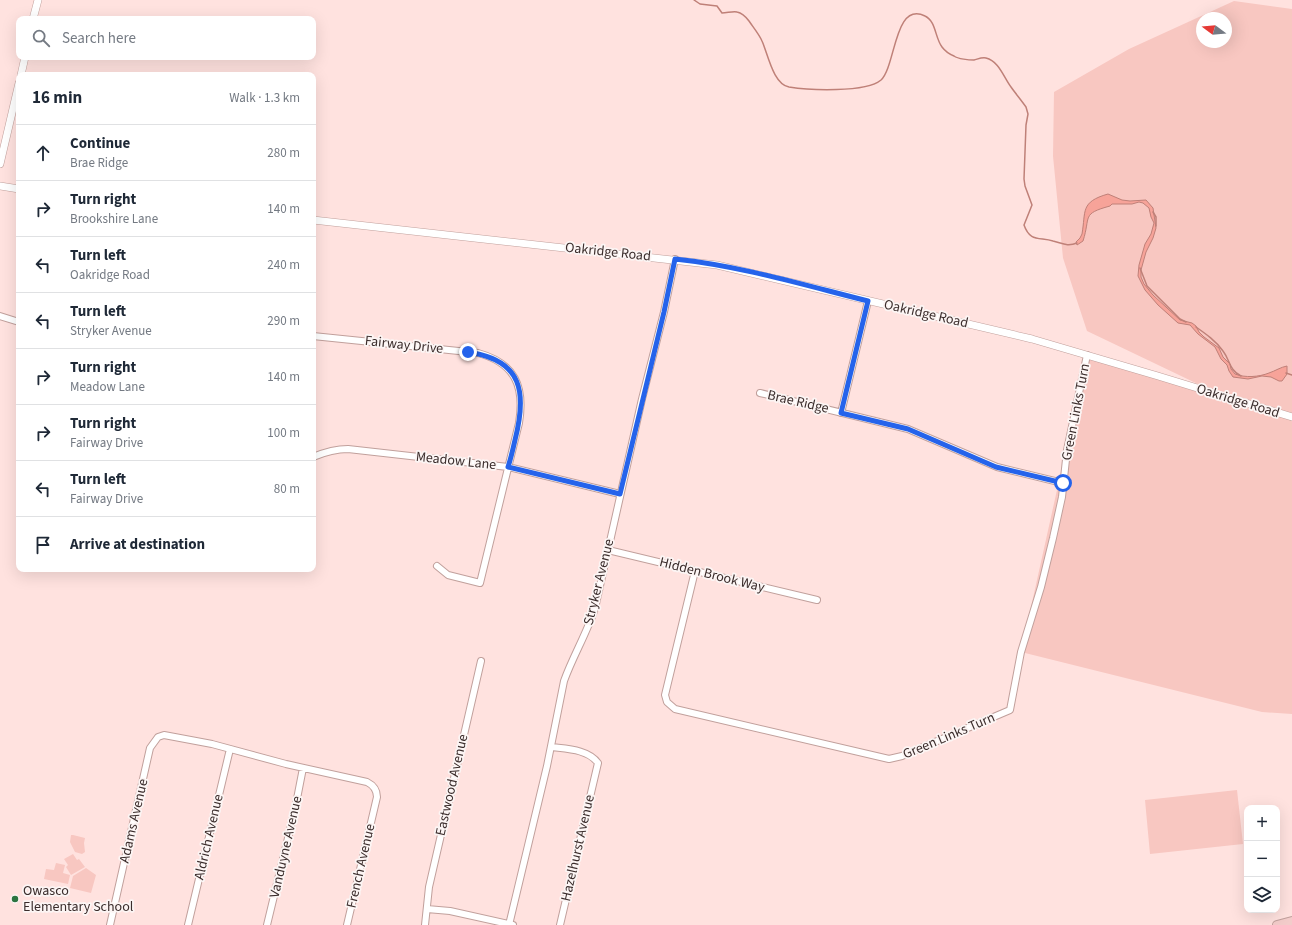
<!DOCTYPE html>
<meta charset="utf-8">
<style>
:root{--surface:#fff;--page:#f2f2f3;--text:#1f2937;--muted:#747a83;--line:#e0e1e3}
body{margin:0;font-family:"Source Sans 3",sans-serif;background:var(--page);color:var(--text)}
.controls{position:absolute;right:12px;bottom:12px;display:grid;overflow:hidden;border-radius:8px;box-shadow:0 4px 16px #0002}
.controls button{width:36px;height:36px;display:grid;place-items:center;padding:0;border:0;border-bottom:1px solid var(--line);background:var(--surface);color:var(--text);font:20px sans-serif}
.compass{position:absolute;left:1196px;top:12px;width:36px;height:36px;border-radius:50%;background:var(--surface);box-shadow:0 4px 16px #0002;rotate:286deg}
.stop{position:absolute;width:12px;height:12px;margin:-9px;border:3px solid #2563eb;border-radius:50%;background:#fff}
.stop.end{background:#2563eb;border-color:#fff;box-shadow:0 1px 4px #0008}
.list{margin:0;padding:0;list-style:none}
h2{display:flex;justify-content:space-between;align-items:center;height:52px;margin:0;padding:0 16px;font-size:17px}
h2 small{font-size:13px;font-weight:400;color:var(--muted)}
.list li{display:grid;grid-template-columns:26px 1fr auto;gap:12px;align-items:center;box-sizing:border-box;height:56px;padding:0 16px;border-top:1px solid var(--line)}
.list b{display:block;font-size:15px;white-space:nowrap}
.list p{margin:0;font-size:13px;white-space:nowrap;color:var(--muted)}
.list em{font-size:13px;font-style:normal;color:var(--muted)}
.icon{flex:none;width:22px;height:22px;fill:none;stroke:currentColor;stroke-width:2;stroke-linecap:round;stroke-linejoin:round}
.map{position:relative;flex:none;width:1292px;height:925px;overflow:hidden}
.search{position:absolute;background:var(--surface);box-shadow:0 4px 16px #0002;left:16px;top:16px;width:300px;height:44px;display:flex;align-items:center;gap:10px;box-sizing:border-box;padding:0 14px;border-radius:8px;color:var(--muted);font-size:15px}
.panel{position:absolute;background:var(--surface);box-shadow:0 4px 16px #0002;left:16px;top:72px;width:300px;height:500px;border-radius:8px}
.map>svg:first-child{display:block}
.green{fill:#f8c7c1;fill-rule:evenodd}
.water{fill:#f7a399;stroke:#bf8078}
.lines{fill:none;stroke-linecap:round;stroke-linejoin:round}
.stream{stroke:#bf8078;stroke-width:1.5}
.minor-casing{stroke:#c1a09c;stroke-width:8}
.tertiary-casing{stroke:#c1a09c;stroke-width:8}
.secondary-casing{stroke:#c1a09c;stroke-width:10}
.minor{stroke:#fff;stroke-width:6}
.tertiary{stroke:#fff;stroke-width:7}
.secondary{stroke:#f3ccca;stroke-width:8}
.route{stroke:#2563eb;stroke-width:5}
.poi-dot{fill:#2b7440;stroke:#fcf5f4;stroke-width:1.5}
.labels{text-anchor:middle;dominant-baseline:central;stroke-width:3.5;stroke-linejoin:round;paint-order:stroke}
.street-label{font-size:14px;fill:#3b2d2c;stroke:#fcf5f4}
.poi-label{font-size:14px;fill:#3b2d2c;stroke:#fcf5f4;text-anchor:start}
</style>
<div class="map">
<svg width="1292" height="925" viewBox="0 0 1292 925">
<rect width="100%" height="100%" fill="#ffe2df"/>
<path class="green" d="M1234,1l58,8v705l-30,-2 -241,-60 66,-297 115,31 -115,-55 -24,-73 -10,-102 1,-64 75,-43zM1202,18h24v24h-24z
M1237,790l6,54 -93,10 -5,-54z
M71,835h2l12,3 -1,5 1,9 -3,2 -7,-2 -5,-10z
M73,854l4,6 2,-1 6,8 -14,8 -5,-8 2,-2 -4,-6z
M56,863l9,2 -2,8 7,2 -2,9 -24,-5 2,-10 8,1z
M86,868l10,7 -5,18 -21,-5 3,-12z"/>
<path class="water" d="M1108,194l14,6 8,1 16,-1 7,8 3,20 -3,10 -7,14 -5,18v7l3,7 9,11 27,25 12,3 4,3 3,6 5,5 15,11 4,9 7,7 1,5 4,5c10,4 24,3 34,-1 6,-2 12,-6 18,-7v8l-5,7h-3l-8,-4 -9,-1 -14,3 -15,-2 -4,-6 -2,-6 -6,-6 -6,-12 -17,-13 -8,-9 -12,-2 -20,-18 -13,-15 -7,-14 1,-11 6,-21 6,-10 3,-11 -3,-6 -2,-9 -6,-5 -4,-1 -7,2h-20l-2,2c-29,8 -19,10 -27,35l-6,4 -1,-3 4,-4 2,-4c4,-23 -2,-32 26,-40z"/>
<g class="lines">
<path class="stream" d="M694,0l6,4 17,2 5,7c5,0 11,-2 15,-1 5,1 9,5 12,9 4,6 10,13 13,20 6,13 11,43 27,46 19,3 77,6 92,-7 15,-14 13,-79 44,-64 11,5 10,22 17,31 3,4 7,7 12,9 4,3 15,4 20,4 4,-1 8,-3 12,-2 13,3 18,20 25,29 5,7 10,13 15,20l2,7 -2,11 -2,54 1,7 7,19 -8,20c6,17 15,12 29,16 9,2 14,6 24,2
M1153,212l3,5v9
M1140,268l7,18 33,33 6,3
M1196,327c10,7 20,14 27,24 7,9 6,19 18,25
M1286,373l6,2"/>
<g class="minor-casing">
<path id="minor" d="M0,316l19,6
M313,336l165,17c37,10 47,33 41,70l-39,160 -32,-8 -11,-9
M760,393l148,36 89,38 66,16
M841,413l27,-112
M313,457c12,-5 22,-8 35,-8l160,18 112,27
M608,550l209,50
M695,571l-30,124 2,7 8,7 214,50 13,-3 108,-46 11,-58 20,-65 12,-49 9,-41 5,-47 20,-95
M551,747c15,2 37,2 47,16l-38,162
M427,909l23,2 63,14
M110,925l40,-177 8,-11 6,-2 48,9 74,20 81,18c6,3 10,7 10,15l-30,128
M188,925l42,-176
M267,925l28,-116 8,-41
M425,925l4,-38 52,-226
M509,925l38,-159 17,-85c9,-25 23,-48 31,-73l47,-209 22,-87 11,-53"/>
</g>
<g class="tertiary-casing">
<path id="tertiary" d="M33,19l5,-19
M21,75l4,-18
M0,164l19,-81
M0,186l19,3
M313,220l404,45 315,74 126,37 134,41"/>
</g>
<g class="secondary-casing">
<path id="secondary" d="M1277,925l15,-4"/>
</g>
<use href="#minor" class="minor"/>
<use href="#tertiary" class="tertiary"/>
<use href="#secondary" class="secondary"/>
</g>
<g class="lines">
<path class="route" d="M468,352c55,8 59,41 47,88 -2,9 -4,18 -7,27l112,27 44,-182 11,-53c66,7 129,26 193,42l-27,112 67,16 88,38 67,16"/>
</g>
<circle class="poi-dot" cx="15" cy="899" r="4"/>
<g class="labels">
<g class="street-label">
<text transform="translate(608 252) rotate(6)">Oakridge Road</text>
<text transform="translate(926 314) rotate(13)">Oakridge Road</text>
<text transform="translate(404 345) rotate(6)">Fairway Drive</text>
<text transform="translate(1238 401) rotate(17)">Oakridge Road</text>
<text transform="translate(798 402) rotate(13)">Brae Ridge</text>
<text transform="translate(1076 412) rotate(-79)">Green Links Turn</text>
<text transform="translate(456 461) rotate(6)">Meadow Lane</text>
<text transform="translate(712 575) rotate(14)">Hidden Brook Way</text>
<text transform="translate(599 582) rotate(-76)">Stryker Avenue</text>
<text transform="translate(949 736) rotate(-23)">Green Links Turn</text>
<text transform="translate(452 785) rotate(-77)">Eastwood Avenue</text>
<text transform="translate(134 821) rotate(-77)">Adams Avenue</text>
<text transform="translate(209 837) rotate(-77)">Aldrich Avenue</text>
<text transform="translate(286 847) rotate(-77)">Vanduyne Avenue</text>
<text transform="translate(578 848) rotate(-77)">Hazelhurst Avenue</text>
<text transform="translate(361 866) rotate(-77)">French Avenue</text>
</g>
<g class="poi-label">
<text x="23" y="891">Owasco<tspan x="23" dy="16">Elementary School</tspan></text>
</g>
</g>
</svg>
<div class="controls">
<button>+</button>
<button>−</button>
<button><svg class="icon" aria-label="layers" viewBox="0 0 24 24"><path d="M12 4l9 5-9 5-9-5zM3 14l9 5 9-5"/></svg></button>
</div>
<svg class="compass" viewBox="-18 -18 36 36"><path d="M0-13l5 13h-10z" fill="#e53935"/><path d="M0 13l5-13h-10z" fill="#747a83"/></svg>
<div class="stop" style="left:1063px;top:483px"></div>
<div class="stop end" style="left:468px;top:352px"></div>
<div class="search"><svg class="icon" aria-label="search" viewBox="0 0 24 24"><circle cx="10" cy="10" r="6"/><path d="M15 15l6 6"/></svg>Search here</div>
<section class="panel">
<h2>16 min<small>Walk · 1.3 km</small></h2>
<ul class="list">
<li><svg class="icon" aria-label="ahead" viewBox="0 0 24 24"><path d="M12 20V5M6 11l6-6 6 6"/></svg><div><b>Continue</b><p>Brae Ridge</p></div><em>280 m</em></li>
<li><svg class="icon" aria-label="right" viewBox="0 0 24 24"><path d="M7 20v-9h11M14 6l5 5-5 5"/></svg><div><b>Turn right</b><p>Brookshire Lane</p></div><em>140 m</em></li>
<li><svg class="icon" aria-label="left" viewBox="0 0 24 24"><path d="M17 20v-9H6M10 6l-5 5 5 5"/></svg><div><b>Turn left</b><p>Oakridge Road</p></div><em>240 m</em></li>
<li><svg class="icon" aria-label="left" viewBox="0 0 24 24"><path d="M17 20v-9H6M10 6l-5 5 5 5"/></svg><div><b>Turn left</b><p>Stryker Avenue</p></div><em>290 m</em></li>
<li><svg class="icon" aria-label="right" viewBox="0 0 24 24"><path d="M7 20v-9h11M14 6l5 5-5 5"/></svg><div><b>Turn right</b><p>Meadow Lane</p></div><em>140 m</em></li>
<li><svg class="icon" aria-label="right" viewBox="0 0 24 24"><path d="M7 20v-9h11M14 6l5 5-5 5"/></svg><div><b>Turn right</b><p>Fairway Drive</p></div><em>100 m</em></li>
<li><svg class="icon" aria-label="left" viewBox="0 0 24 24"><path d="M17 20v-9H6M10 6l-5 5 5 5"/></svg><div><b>Turn left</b><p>Fairway Drive</p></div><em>80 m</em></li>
<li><svg class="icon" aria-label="arrive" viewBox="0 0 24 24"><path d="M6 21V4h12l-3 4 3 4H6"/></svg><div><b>Arrive at destination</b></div></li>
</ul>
</section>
</div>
